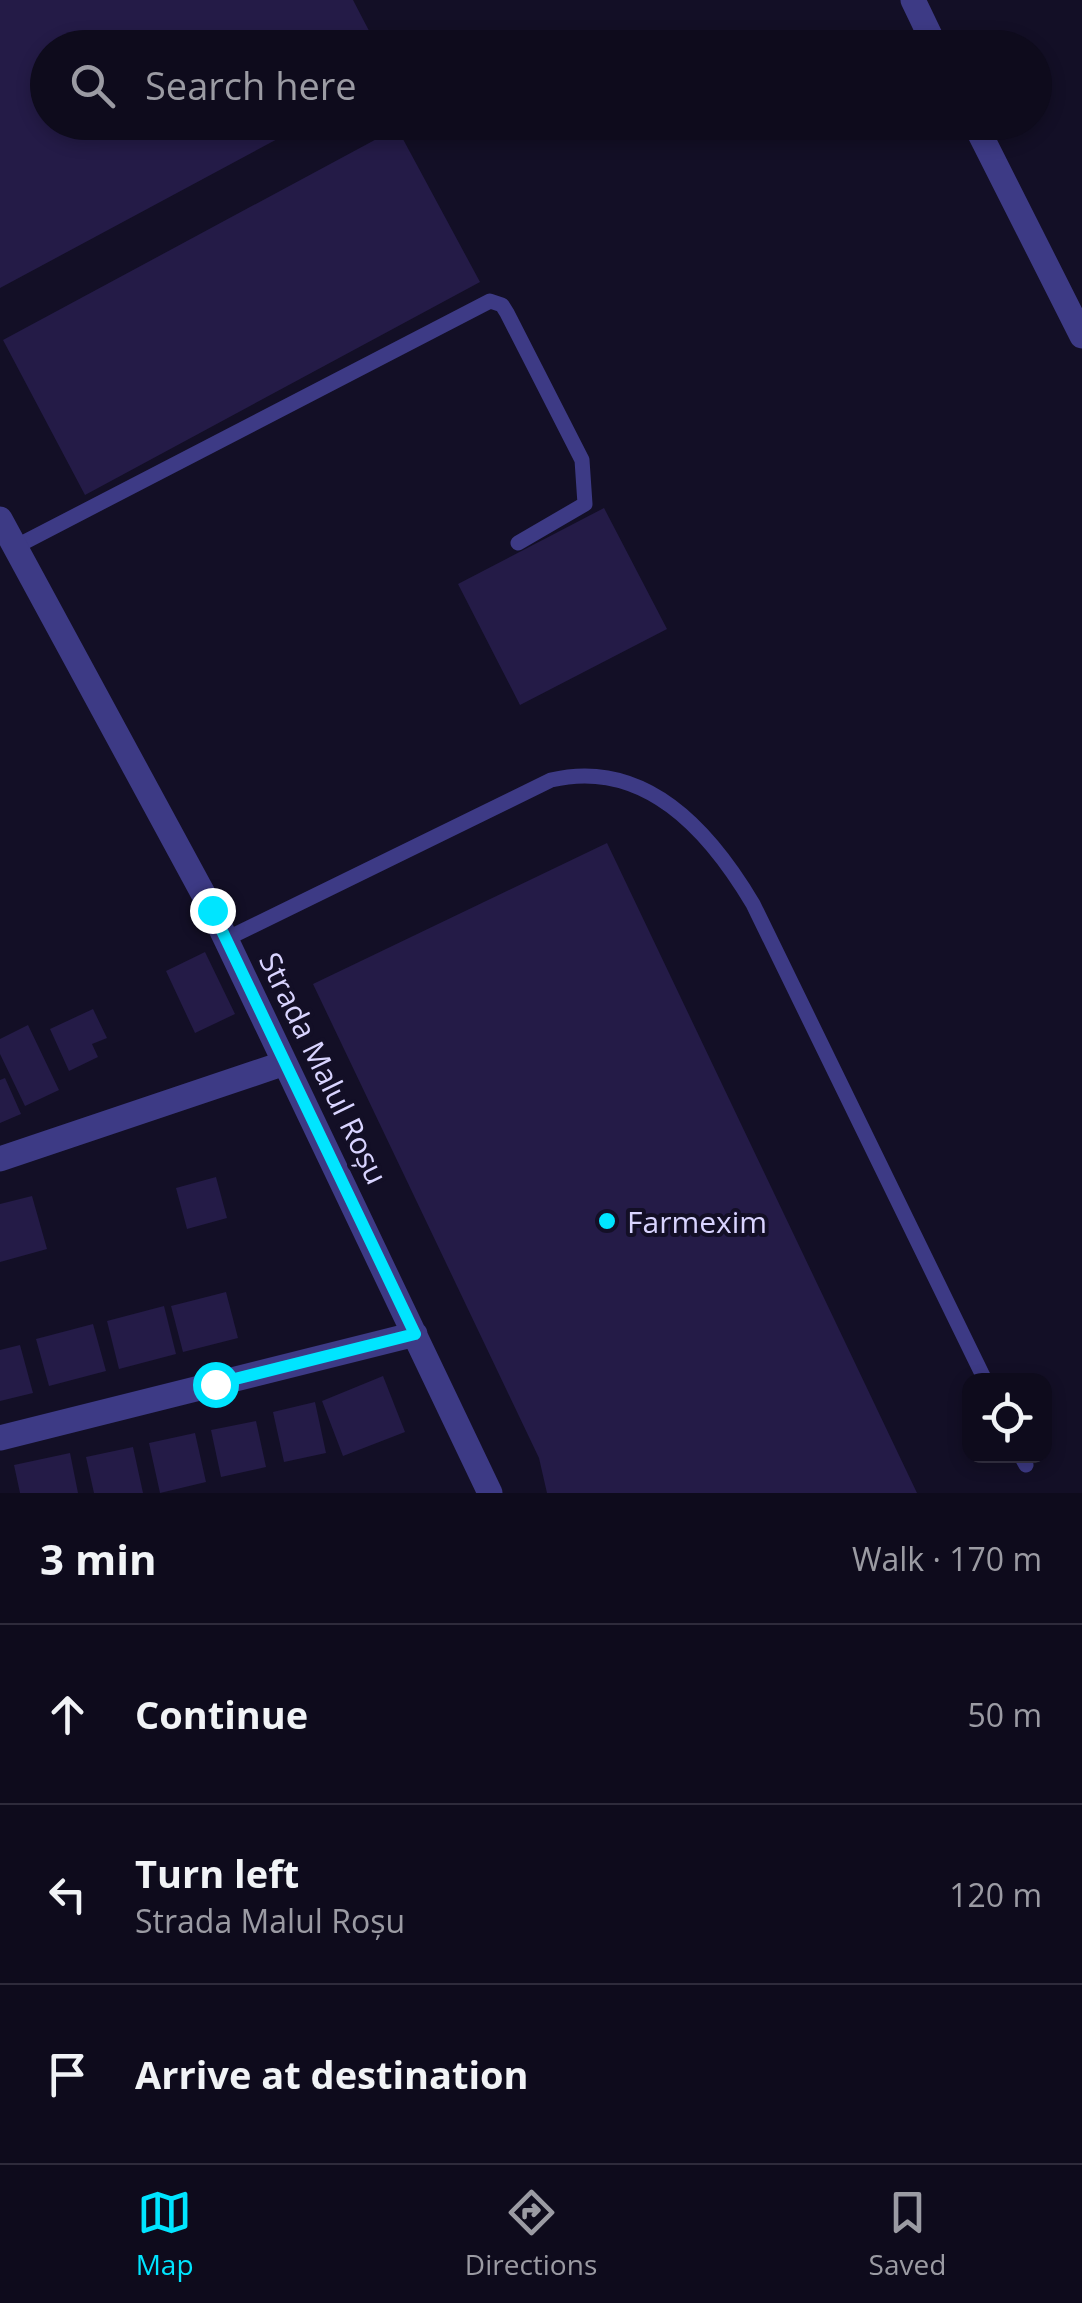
<!DOCTYPE html>
<meta charset="utf-8">
<style>
:root{--surface:#0e0b1c;--page:#1c1929;--text:#f1f3f6;--muted:#9b9ba3;--line:#2e2b3b;--accent:#00e5ff}
body{margin:0;font-family:"Open Sans",sans-serif;background:var(--page);color:var(--text)}
.controls{position:absolute;right:30px;bottom:30px;display:grid;overflow:hidden;border-radius:20px;box-shadow:0 5px 15px #0003}
.controls button{width:90px;height:90px;display:grid;place-items:center;padding:0;border:0;border-bottom:2px solid var(--line);background:var(--surface);color:var(--text);font:50px sans-serif}
.stop{position:absolute;width:30px;height:30px;margin:-22px;border:8px solid #00e5ff;border-radius:50%;background:#fff}
.stop.end{background:#00e5ff;border-color:#fff;box-shadow:0 2px 10px #0008}
.list{margin:0;padding:0;list-style:none}
h2{display:flex;justify-content:space-between;align-items:center;height:130px;margin:0;padding:0 40px;font-size:42px}
h2 small{font-size:32px;font-weight:400;color:var(--muted)}
.list li{display:grid;grid-template-columns:65px 1fr auto;gap:30px;align-items:center;box-sizing:border-box;height:180px;padding:0 40px;border-top:2px solid var(--line)}
.list b{display:block;font-size:38px;white-space:nowrap}
.list p{margin:0;font-size:32px;white-space:nowrap;color:var(--muted)}
.list em{font-size:32px;font-style:normal;color:var(--muted)}
.icon{flex:none;width:55px;height:55px;fill:none;stroke:currentColor;stroke-width:2;stroke-linecap:round;stroke-linejoin:round}
.map{position:relative;flex:none;width:1082px;height:1493px;overflow:hidden}
.search{position:absolute;background:var(--surface);box-shadow:0 5px 15px #0003;left:30px;right:30px;top:30px;height:110px;display:flex;align-items:center;gap:25px;box-sizing:border-box;padding:0 35px;border-radius:55px;color:var(--muted);font-size:38px}
.sheet{height:670px;background:var(--surface)}
nav{display:flex;justify-content:space-around;align-items:center;box-sizing:border-box;height:140px;border-top:2px solid var(--line);background:var(--surface);font-size:28px;color:var(--muted)}
nav a{display:grid;justify-items:center;gap:5px}
nav .on{color:var(--accent)}
.map>svg:first-child{display:block}
.building{fill:#241b47}
.lines{fill:none;stroke-linecap:round;stroke-linejoin:round}
.service{stroke:#3d3a85;stroke-width:15}
.minor{stroke:#3d3a85;stroke-width:25}
.tertiary{stroke:#3d3a85;stroke-width:25}
.route{stroke:#00e5ff;stroke-width:12}
.poi-dot{fill:#00e5ff;stroke:#130f26;stroke-width:4}
.labels{text-anchor:middle;dominant-baseline:central;stroke-width:8;stroke-linejoin:round;paint-order:stroke}
.street-label{font-size:30px;fill:#d9d4ff;stroke:#130f26}
.poi-label{font-size:30px;fill:#d9d4ff;stroke:#130f26;text-anchor:start}
</style>
<div class="map">
<svg width="1082" height="1493" viewBox="0 0 1082 1493">
<rect width="100%" height="100%" fill="#130f26"/>
<path class="building" d="M0,0h353l25,48h-330v74h261l-309,166z
M397,128l83,154 -395,213 -82,-155z
M604,508l63,121 -147,76 -62,-121z
M607,843l310,650h-370l-8,-35 -226,-474z
M205,952l30,62 -40,19 -29,-62z
M93,1009l14,29 -15,6 6,13 -29,14 -19,-42z
M28,1025l31,65 -34,16 -25,-52v-15z
M5,1078l16,36 -21,9v-43z
M216,1177l11,41 -40,11 -11,-41z
M32,1196l15,53 -47,13v-58z
M226,1292l12,46 -55,14 -12,-46z
M164,1306l12,48 -57,15 -12,-48z
M93,1324l13,47 -57,15 -13,-47z
M20,1345l13,48 -33,8v-51z
M383,1376l22,56 -62,24 -21,-55z
M315,1402l11,51 -42,9 -11,-50z
M256,1421l10,46 -45,10 -10,-47z
M195,1433l11,49 -46,11 -11,-50z
M133,1447l10,46h-49l-8,-36z
M70,1453l8,40h-58l-6,-28z"/>
<g class="lines">
<path class="service" d="M15,547l475,-246 12,4 5,8 75,147 3,44 -67,39
M226,939l325,-159c94,-22 158,50 202,124l232,476
M1021,1456l5,9"/>
<path class="minor" d="M0,519l212,391 278,583
M0,1159l285,-96
M0,1438l415,-104"/>
<path class="tertiary" d="M913,0l23,48
M974,122l108,214"/>
</g>
<g class="lines">
<path class="route" d="M212,910l203,424 -200,50"/>
</g>
<circle class="poi-dot" cx="607" cy="1221" r="10"/>
<g class="labels">
<g class="street-label">
<text transform="translate(324 1068) rotate(64)">Strada Malul Roșu</text>
</g>
<g class="poi-label">
<text x="627" y="1221">Farmexim</text>
</g>
</g>
</svg>
<div class="controls">
<button><svg class="icon" aria-label="locate" viewBox="0 0 24 24"><circle cx="12" cy="12" r="6"/><path d="M12 2v4M12 18v4M2 12h4M18 12h4"/></svg></button>
</div>
<div class="stop" style="left:215px;top:1384px"></div>
<div class="stop end" style="left:212px;top:910px"></div>
<div class="search"><svg class="icon" aria-label="search" viewBox="0 0 24 24"><circle cx="10" cy="10" r="6"/><path d="M15 15l6 6"/></svg>Search here</div>
</div>
<section class="sheet">
<h2>3 min<small>Walk · 170 m</small></h2>
<ul class="list">
<li><svg class="icon" aria-label="ahead" viewBox="0 0 24 24"><path d="M12 20V5M6 11l6-6 6 6"/></svg><div><b>Continue</b></div><em>50 m</em></li>
<li><svg class="icon" aria-label="left" viewBox="0 0 24 24"><path d="M17 20v-9H6M10 6l-5 5 5 5"/></svg><div><b>Turn left</b><p>Strada Malul Roșu</p></div><em>120 m</em></li>
<li><svg class="icon" aria-label="arrive" viewBox="0 0 24 24"><path d="M6 21V4h12l-3 4 3 4H6"/></svg><div><b>Arrive at destination</b></div></li>
</ul>
</section>
<nav>
<a class="on"><svg class="icon" aria-label="map" viewBox="0 0 24 24"><path d="M3 6l6-2 6 2 6-2v14l-6 2-6-2-6 2zM9 4v14M15 6v14"/></svg>Map</a>
<a><svg class="icon" aria-label="directions" viewBox="0 0 24 24"><path d="M12 3l9 9-9 9-9-9zM9 14v-3h6M13 9l2 2-2 2"/></svg>Directions</a>
<a><svg class="icon" aria-label="saved" viewBox="0 0 24 24"><path d="M7 4h10v16l-5-4-5 4z"/></svg>Saved</a>
</nav>
